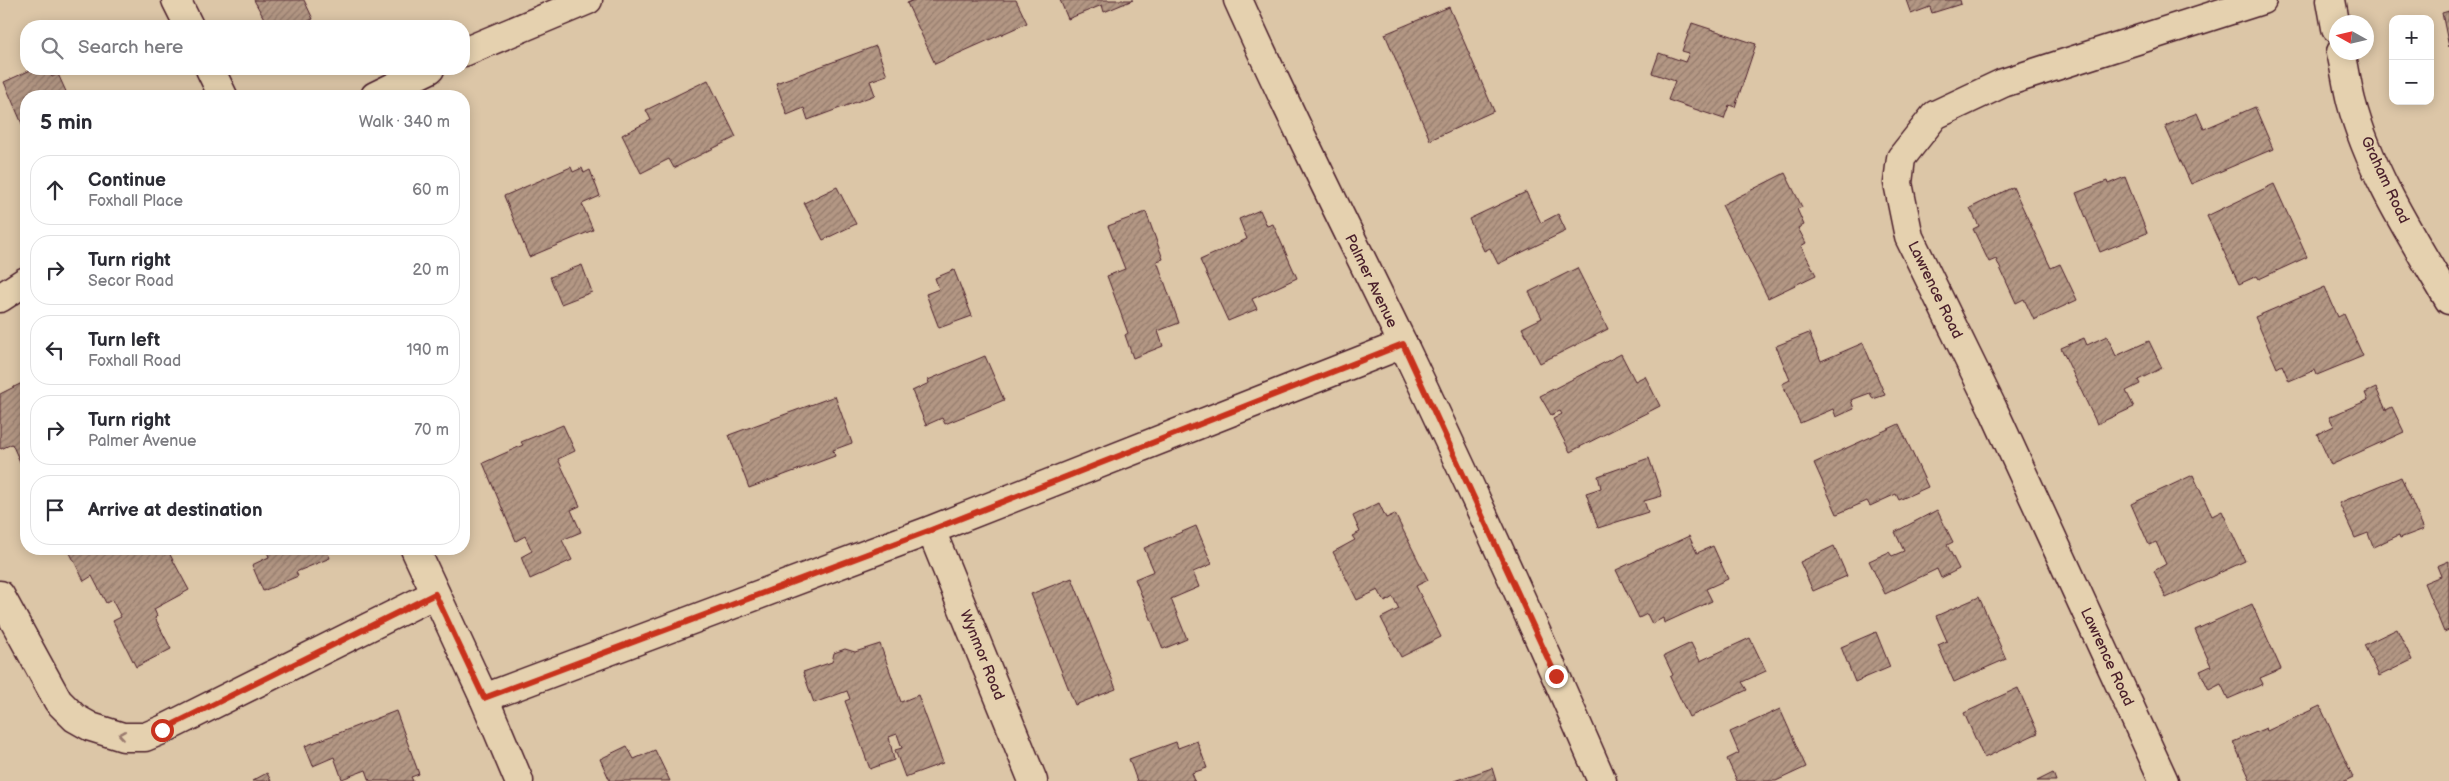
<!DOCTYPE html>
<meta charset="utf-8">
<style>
:root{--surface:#fff;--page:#f7f7f7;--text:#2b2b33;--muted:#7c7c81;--line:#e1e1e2}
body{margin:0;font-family:"Balsamiq Sans",sans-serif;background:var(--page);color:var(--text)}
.controls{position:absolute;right:15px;top:15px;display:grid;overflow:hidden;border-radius:10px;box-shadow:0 2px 12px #0003}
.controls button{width:45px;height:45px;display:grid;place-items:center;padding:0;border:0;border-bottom:1px solid var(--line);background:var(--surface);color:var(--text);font:25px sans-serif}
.compass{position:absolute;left:2329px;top:15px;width:45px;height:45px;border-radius:50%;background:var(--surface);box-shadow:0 2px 12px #0003;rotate:278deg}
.stop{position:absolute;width:15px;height:15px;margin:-11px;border:4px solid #c8321e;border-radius:50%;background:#fff}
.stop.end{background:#c8321e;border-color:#fff;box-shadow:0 1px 5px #0008}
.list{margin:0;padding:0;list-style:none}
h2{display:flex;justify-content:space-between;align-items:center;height:65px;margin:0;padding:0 20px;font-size:21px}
h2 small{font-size:16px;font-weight:400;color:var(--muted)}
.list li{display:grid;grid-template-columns:32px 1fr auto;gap:15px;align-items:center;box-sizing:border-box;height:70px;margin:0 10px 10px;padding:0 10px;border:1px solid var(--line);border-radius:20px}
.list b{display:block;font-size:19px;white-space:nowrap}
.list p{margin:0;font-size:16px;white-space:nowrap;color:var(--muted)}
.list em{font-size:16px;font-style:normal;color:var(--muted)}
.icon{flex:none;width:28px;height:28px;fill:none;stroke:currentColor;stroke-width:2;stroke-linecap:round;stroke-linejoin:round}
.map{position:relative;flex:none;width:2449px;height:781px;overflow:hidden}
.search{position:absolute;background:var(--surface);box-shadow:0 2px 12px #0003;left:20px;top:20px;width:450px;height:55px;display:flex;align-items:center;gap:12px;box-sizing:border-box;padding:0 18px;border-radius:20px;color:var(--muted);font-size:19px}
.panel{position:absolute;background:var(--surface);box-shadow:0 2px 12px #0003;left:20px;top:90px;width:450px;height:465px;border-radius:20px}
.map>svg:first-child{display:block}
.building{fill:url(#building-hatch);stroke:#4a1f2b}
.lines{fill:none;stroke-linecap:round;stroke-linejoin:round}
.street-casing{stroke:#4a1f2b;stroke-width:31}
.secondary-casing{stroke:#4a1f2b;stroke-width:31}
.street{stroke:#e5d1af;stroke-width:28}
.secondary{stroke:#e5d1af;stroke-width:28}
.oneway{stroke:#98786d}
.route{stroke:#c8321e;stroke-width:6}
.labels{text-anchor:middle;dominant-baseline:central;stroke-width:4.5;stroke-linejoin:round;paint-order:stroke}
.street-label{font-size:15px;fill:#4a1f2b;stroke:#e5d1af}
</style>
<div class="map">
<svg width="2449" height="781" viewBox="0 0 2449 781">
<defs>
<pattern id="building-hatch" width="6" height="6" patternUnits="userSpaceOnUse" patternTransform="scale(1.25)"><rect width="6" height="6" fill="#b39784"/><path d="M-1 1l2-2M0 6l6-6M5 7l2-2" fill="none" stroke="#947b6c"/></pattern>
</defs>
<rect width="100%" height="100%" fill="#dcc6a7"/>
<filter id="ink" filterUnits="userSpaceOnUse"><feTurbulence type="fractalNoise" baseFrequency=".02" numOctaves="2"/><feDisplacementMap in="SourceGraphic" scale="10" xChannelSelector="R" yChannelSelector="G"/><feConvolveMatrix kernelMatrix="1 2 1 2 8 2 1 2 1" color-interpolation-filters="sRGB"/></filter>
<g filter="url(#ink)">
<path class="building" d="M254,0h50l9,19 -15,7h-30z
M914,0h102l11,23 -92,41 -28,-61z
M1060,0h73l-29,12 -2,-7 -34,14z
M1906,0h54l1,4 -29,9 -2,-6 -19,7z
M1449,7l45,104 -64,29 -45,-106z
M2449,11v36l-7,-34z
M1692,23l64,21 -21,63 -6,-2 -5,14 -56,-19 7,-19 -23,-8 7,-20 26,9 4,-9 -7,-2z
M876,46l11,29 -17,6 5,14 -67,25 -4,-12 -17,7 -11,-32z
M33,69h15l4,8 6,-3 10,22h-42v37l-22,-51z
M708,80l28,57 -62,31 -5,-9 -28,14 -19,-38 29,-15 -5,-10z
M2255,107l18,42 -82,35 -26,-58 32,-13 7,16z
M571,167l2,5 9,-4 2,5 6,-3 10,26 -18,8 11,26 -64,27 -25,-61z
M1785,173l17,34 -5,2 7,16 -6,3 8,15 -5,3 15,29 -48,23 -46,-93z
M2125,177l22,56 -47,19 -24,-59 31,-12 1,3z
M2274,184l33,73 -48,22 -2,-3 -18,8 -32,-68z
M837,187l19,37 -33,16 -19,-37z
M2013,187l38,81 9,-4 17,36 -43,20 -10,-21 -8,4 -20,-44 -7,3 -16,-33 6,-3 -9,-18z
M1526,192l15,31 17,-9 8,17 -68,33 -8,-16 -6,3 -15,-32z
M1260,210l7,16 6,-2 24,54 -45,21 5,10 -29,12 -28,-61 47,-21 -8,-20z
M1146,212l17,47 -6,2 22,62 -21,8 5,15 -30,12 -8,-23 3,-2 -21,-57 18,-7 -17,-43z
M582,265l10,27 -31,12 -11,-27z
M1577,268l31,61 -68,34 -18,-35 20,-10 -13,-26z
M954,270l18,46 -33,12 -13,-34 13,-5 -4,-11z
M2325,287l13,30 6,-3 19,42 -46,19 -2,-5 -26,11 -7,-16 -5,3 -22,-51z
M1809,333l12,28 42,-18 22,52 -12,4 -3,-6 -19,7 3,9 -18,8 -3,-8 -33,14 -18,-39 8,-4 -14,-34z
M2107,336l9,20 33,-15 13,27 -24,12 2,4 -14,7 8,16 -37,17 -36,-76 23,-10 3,7z
M1621,354l14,27 10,-5 15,30 -90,46 -17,-33 9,-5 -2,-3 -9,4 -11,-19z
M985,356l19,44 -59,24 -3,-6 -16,7 -14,-34 17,-8 -1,-3z
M26,381v94l-14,-31 -11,5 -1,-1v-54z
M2376,388l10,22 6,-3 12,25 -73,33 -14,-31 17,-8 -5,-9 39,-17 -3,-7z
M835,396l17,47 -19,7 2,6 -86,32 -20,-53z
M1899,424l29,63 -29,13 -3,-6 -26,12 -3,-5 -30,13 -23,-51z
M563,425l12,26 -17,8 22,47 -9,4 10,22 -19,8 10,20 -42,19 -9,-22 11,-6 -7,-15 -9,5 -33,-78 40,-18 -2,-3z
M1649,458l13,38 -18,5 4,11 -50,16 -12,-35 15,-5 -3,-12z
M2193,475l19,41 10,-5 23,50 -79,37 -12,-27 12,-7 -10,-22 -7,3 -18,-41z
M2401,477l23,52 -24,9 -1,-3 -26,12 -5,-14 -13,5 -16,-35z
M1379,503l7,15 9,-4 33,66 -12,6 25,51 -40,20 -20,-39 18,-9 -6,-12 -8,5 -7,-12 -21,10 -24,-48 22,-12 -3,-4 8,-4 -7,-16z
M1937,510l16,32 -6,3 12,24 -18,9 -4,-9 -52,25 -16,-33 20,-9 3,4 12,-5 -9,-19z
M1196,526l16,38 -19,8 6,15 -28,12 16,40 -24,10 -28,-70 19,-8 -10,-23z
M1689,536l8,17 16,-7 15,33 -22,10 6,12 -48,22 -1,-5 -11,6 -5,-10 -8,4 -23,-48z
M1834,546l13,30 -34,15 -13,-29z
M68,549h99l22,41 -35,19 3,7 -2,2 16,31 -35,18 -23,-46 8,-4 -9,-17 -6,3 -14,-27 -8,5z
M266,549h60l4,9 -34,14 2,4 -35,15 -11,-26 17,-8z
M2449,561v69l-5,2 -20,-49 17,-7 -4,-10z
M1072,578l44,111 -41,16 -44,-111z
M1979,597l27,62 -52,23 -16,-37 9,-4 -11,-25z
M2252,604l29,65 -21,9 3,6 -35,15 -7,-15 -12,6 -9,-19 11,-5 -16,-36z
M2397,629l15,31 -33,16 -15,-31z
M1876,632l14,35 -35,15 -14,-35z
M1750,638l16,33 -24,11 5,8 -58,27 -19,-40 3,-2 -9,-19 27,-13 9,18z
M880,644l21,58 17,-7 25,68 -38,14 -10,-27 7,-2 -5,-14 -8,3 5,23 -24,9 -25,-68 5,-2 -3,-8 -33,12 -11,-31 29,-10 2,-9 11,-4 10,3z
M2018,688l20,45 -54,25 -20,-45z
M2320,706l33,71 -8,4h-94l-18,-39 33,-14 1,3z
M1780,709l26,58 -30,14h-39l-10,-22 12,-6 -9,-21z
M396,711l23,63 -8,3 2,4h-43l-4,-11 -24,9 -8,-22 -21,9 -8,-20z
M1197,741l10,27 -15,5 3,8h-58l-8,-22 47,-17 2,6z
M627,746l7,13 21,-9 15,31h-60l-10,-22z
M1492,768l4,13h-42z
M267,773l4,8h-19z
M2053,773l3,8h-19z"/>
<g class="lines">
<g class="street-casing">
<path id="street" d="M2331,0l5,28
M2341,52c4,17 6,33 10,49 18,70 62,138 98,199
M931,530l102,251
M0,595l58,106 17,17 16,9 32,10h22l17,-7 273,-136
M484,698l447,-168 472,-186
M2164,781l-171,-372 -84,-172 -11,-54 3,-25 34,-43 68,-32 259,-83"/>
</g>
<g class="secondary-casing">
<path id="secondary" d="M176,0l13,26
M1238,0c52,116 109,229 165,344 69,144 135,290 199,437
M464,52l124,-52
M210,69l13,27
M375,96l55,-27
M0,298l26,-17
M415,549l69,149 35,83"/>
</g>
<use href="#street" class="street"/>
<use href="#secondary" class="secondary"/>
</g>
<defs><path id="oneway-chevron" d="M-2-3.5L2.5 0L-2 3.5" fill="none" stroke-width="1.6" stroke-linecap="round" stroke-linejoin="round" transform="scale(1.25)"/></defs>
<use class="oneway" href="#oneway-chevron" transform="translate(122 735) rotate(-172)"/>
</g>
<g class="lines" filter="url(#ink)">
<path class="route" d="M162,730l273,-136 49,104 447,-168 472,-186 153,332"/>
</g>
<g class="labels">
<g class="street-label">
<text transform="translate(2385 180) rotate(65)">Graham Road</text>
<text transform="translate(1371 281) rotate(64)">Palmer Avenue</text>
<text transform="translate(1935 290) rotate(64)">Lawrence Road</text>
<text transform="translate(982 655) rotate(68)">Wynmor Road</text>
<text transform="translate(2107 657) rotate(65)">Lawrence Road</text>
</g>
</g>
</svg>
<div class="controls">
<button>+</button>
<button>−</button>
</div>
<svg class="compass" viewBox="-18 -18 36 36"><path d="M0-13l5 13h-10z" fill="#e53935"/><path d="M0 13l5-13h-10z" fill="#7c7c81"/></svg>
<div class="stop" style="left:162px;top:730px"></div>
<div class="stop end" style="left:1556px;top:676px"></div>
<div class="search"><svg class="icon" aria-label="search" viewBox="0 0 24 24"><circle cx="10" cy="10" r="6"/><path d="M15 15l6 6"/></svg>Search here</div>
<section class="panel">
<h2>5 min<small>Walk · 340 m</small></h2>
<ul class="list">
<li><svg class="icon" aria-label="ahead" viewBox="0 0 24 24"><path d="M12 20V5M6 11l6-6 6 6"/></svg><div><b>Continue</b><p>Foxhall Place</p></div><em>60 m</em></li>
<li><svg class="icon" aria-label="right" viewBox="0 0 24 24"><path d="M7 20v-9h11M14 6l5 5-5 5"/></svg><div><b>Turn right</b><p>Secor Road</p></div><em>20 m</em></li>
<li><svg class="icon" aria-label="left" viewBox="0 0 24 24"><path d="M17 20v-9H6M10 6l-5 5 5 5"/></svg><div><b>Turn left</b><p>Foxhall Road</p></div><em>190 m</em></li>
<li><svg class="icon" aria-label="right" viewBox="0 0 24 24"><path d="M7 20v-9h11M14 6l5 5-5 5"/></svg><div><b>Turn right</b><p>Palmer Avenue</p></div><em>70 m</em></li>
<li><svg class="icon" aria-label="arrive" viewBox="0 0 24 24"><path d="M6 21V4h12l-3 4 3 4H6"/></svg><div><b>Arrive at destination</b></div></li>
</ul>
</section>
</div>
